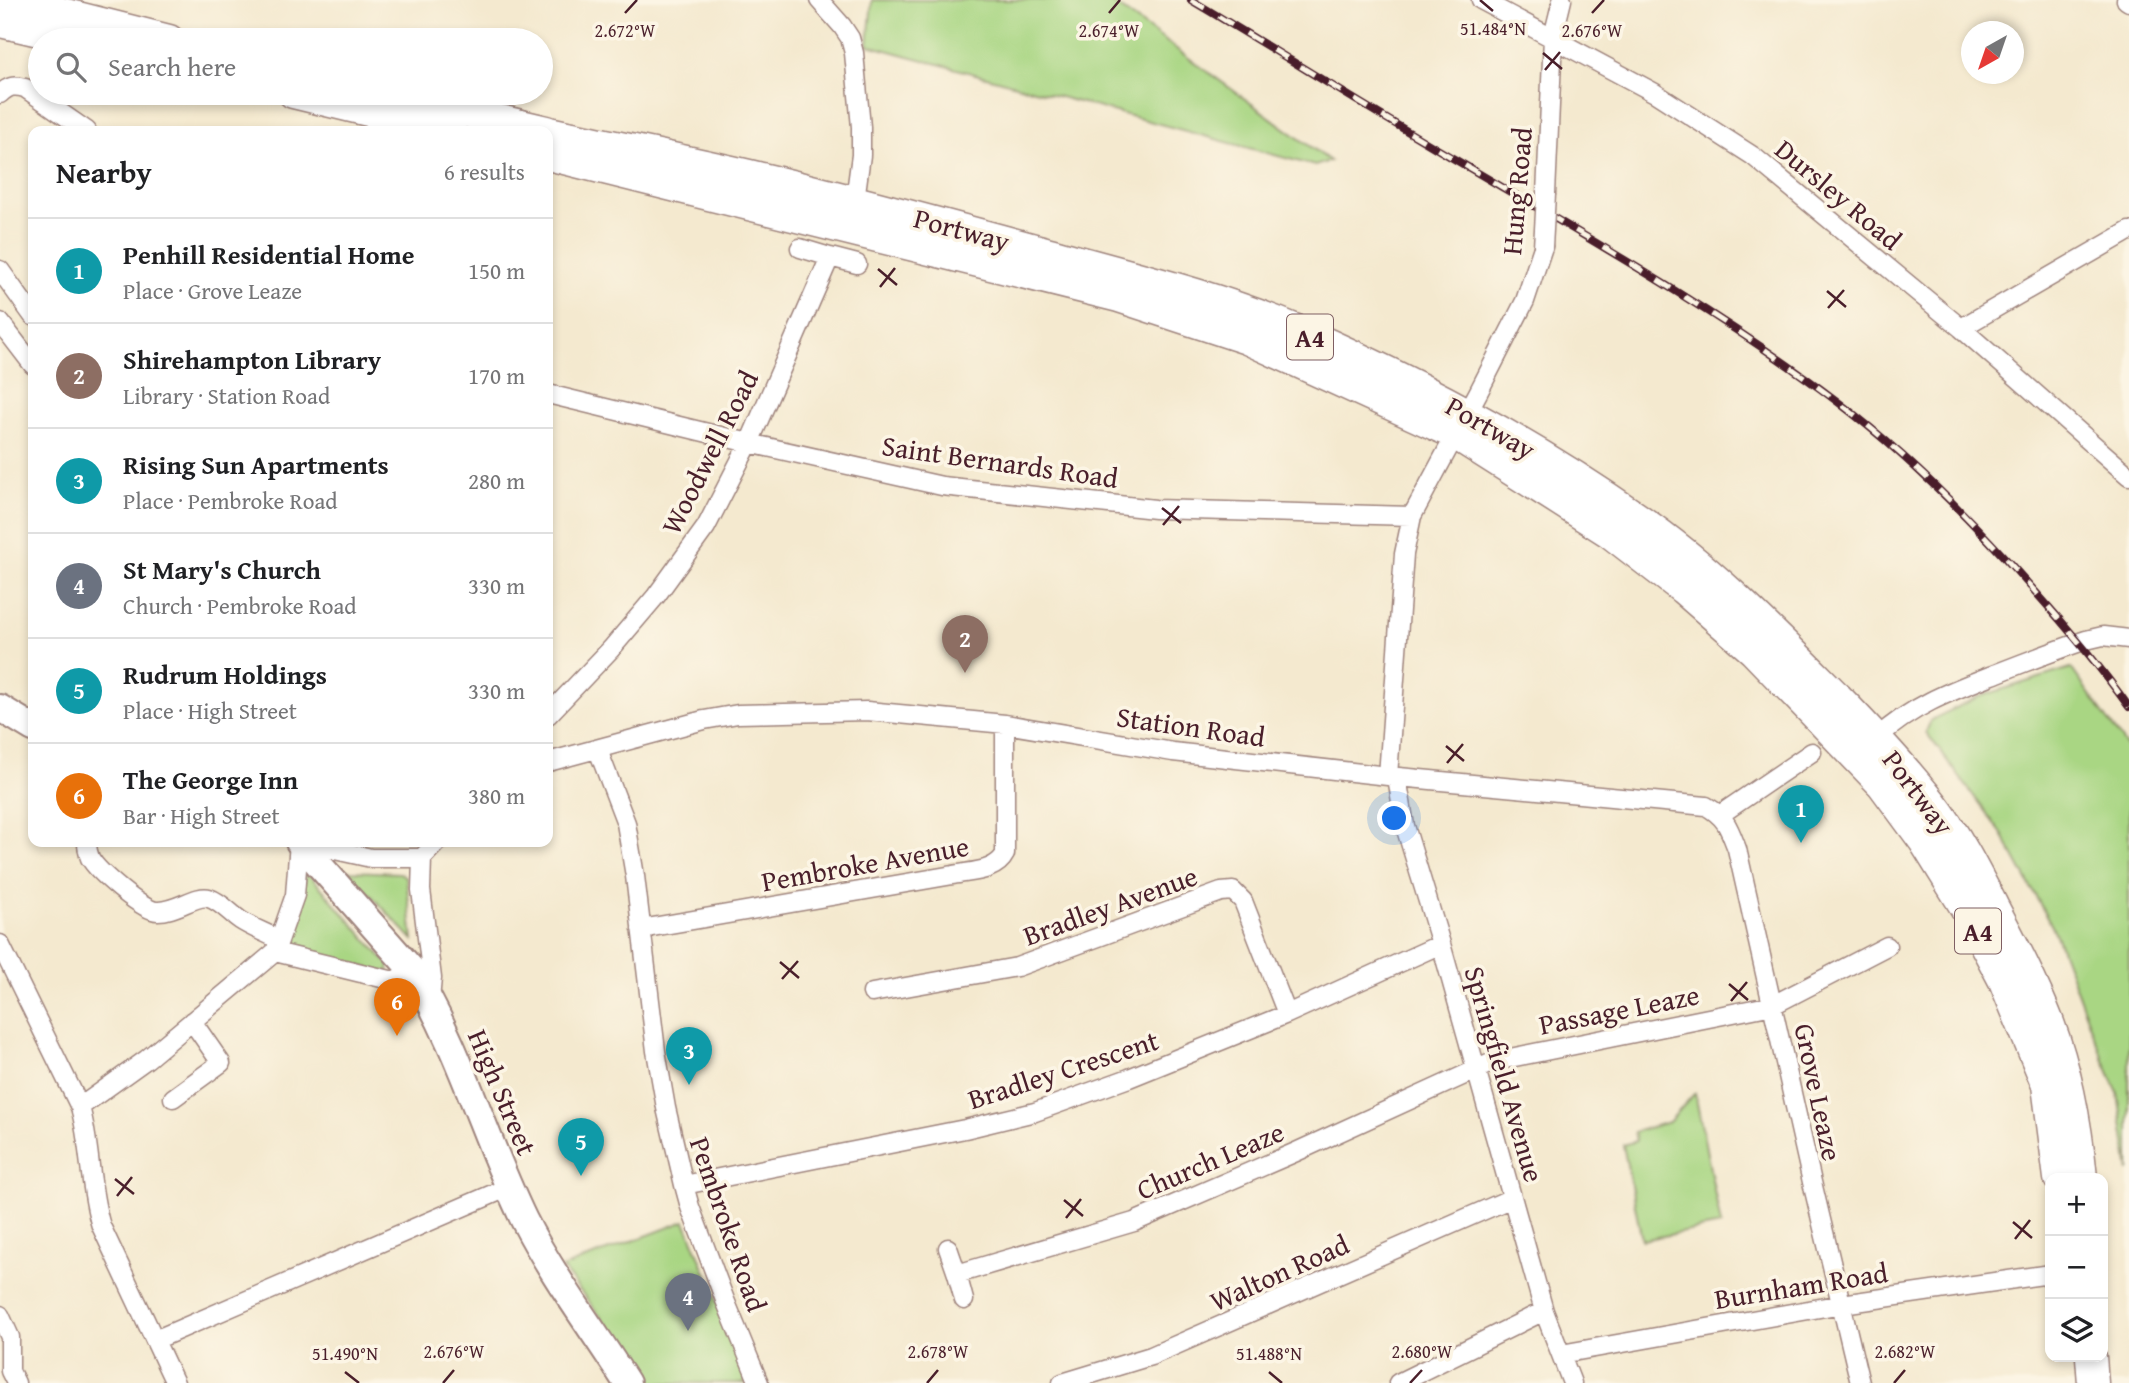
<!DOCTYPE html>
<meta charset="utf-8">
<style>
:root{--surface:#fff;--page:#f2f2f2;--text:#202124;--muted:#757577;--line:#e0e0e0;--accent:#d93025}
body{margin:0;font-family:"Gentium Book Plus",serif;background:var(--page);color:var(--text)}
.controls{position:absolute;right:21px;bottom:21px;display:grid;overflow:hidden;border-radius:14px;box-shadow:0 4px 10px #0003}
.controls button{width:63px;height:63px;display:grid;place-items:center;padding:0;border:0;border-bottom:2px solid var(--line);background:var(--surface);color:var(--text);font:35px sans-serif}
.compass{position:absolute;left:1961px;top:21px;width:63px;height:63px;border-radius:50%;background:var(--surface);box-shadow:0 4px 10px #0003;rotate:220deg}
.you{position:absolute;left:1395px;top:819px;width:24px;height:24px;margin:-18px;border:5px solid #fff;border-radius:50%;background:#1a73e8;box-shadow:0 0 0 10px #1a73e833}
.badge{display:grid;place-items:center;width:46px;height:46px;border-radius:50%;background:var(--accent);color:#fff;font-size:23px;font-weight:700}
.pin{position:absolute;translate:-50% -58px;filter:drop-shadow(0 2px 4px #0008)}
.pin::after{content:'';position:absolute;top:37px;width:24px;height:21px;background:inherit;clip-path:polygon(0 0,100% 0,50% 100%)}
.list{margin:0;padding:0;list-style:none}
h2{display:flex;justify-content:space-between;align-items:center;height:91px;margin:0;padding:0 28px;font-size:30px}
h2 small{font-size:23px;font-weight:400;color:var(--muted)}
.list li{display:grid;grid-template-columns:46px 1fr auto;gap:21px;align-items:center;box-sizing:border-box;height:105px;padding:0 28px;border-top:2px solid var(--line)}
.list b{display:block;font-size:26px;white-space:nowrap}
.list p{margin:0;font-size:23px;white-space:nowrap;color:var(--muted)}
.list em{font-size:23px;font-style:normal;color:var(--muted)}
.icon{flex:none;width:38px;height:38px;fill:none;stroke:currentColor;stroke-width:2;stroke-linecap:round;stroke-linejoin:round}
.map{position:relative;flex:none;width:2129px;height:1383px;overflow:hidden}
.search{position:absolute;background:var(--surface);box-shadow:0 4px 10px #0003;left:28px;top:28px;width:525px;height:77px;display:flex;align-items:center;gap:18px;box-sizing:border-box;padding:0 24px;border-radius:38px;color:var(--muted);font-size:26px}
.panel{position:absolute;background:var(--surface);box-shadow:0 4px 10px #0003;left:28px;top:126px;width:525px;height:721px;border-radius:14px}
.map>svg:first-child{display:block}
.green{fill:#a9d683;stroke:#7a7a57;stroke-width:2}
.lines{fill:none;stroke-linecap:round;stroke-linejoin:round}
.minor-casing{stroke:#9f847d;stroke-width:21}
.secondary-casing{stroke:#9f847d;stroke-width:30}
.trunk-casing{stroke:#9f847d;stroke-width:33}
.minor{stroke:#fff;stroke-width:18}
.secondary{stroke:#fff;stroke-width:26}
.trunk{stroke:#fff;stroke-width:30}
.rail-casing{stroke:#4a1f2b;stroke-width:8}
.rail{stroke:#fcf5e5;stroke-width:5;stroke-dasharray:16;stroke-linecap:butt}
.minor-bridge-casing{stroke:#9f847d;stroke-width:21;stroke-linecap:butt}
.minor-bridge{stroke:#fff;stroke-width:18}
.ticks{fill:none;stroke:#4a1f2b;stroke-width:2.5}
.labels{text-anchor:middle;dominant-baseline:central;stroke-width:7;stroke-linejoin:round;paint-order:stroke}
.shield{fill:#fcf5e5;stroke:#7f5f63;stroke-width:2}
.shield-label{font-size:26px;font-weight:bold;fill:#4a1f2b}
.street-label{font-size:28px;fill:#4a1f2b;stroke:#fcf5e5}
.ticks-label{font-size:18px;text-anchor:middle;fill:#4a1f2b;stroke:#fcf5e5;stroke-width:7;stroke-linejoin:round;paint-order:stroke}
</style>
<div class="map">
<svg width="2129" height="1383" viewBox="0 0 2129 1383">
<rect width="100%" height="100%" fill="#fcf5e5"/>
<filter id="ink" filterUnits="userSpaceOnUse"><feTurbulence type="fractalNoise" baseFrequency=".0143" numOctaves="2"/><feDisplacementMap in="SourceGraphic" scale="14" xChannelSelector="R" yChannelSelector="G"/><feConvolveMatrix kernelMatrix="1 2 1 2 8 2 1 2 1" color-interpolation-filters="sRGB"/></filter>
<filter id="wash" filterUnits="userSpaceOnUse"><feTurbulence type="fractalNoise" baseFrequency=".00686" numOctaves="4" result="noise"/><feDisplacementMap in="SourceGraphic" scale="28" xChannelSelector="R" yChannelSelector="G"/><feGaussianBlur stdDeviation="1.57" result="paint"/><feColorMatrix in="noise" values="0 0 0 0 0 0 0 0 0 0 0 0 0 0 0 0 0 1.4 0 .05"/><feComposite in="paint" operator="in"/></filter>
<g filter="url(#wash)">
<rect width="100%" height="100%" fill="#f4e9cf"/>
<path class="green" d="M872,0h233l11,5 214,156 -15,5 -447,-121z
M2071,668l58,82v421l-11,-78 -25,-59 -39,-104 -52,-96 -76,-102 5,-12 47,-23z
M348,871l52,2 6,4 7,63z
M308,873l81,92 -1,8 -100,-25 -1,-4 15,-41 3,-27z
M1695,1093l26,132 -79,15 -19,-95 13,-4 -2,-9 35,-10z
M685,1221l44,109 19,53h-104l-16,-32 -66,-83z"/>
</g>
<g filter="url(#ink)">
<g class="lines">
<g class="minor-casing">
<path id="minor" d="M819,0l23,26 8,12 4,15 7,74v28l-6,45
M1481,0l174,93 98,63 208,172 168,148
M2126,0l3,2
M0,94c9,-8 13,-9 25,-6l62,43
M1546,194l7,-157 9,-37
M800,248l30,9
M0,270l33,46
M0,322l33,43
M1961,328l168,-97
M548,394l201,49 193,43 213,23 257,7
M548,715l63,-66 45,-53 50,-69 43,-84 81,-186 27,7
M1877,738c37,-34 77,-48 123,-66 28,-11 57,-22 86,-32l17,-4 26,3
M598,750l28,73 9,53 21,175 10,57 18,77 6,22 35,93 34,83
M548,762l156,-42 34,-6 129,-3 138,13 168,28 215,24 318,30c20,11 23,22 31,43l75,333 48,201
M1388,776l16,-222 8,-38 67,-125 46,-90 18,-54
M1397,777l8,49 36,118 103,367 28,72
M1721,814l91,-62
M87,842c0,5 1,11 3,16 7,13 53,53 67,53 18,1 40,-17 52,-13 12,4 21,15 31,22 12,8 27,13 39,20
M641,929l312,-54c18,-4 43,-3 52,-21v-130
M0,944l80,163c11,39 9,81 21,119l74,157
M275,952l119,29 18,-11
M872,993l145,-26 204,-75 12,-1 10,10 44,113
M430,1000l2,-22 -11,-88 1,-32 15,-16
M173,1098l48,-35 -29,-42
M80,1107l67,-48 128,-107 20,-57 4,-53 72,16h51
M684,1185l281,-56 70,-17 94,-34 158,-64 154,-70
M948,1248l9,26 177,-52 162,-70 199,-91 278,-56 114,-59
M957,1274l7,26
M0,1315l10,22v34l6,12
M155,1340l354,-153
M1561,1354l281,-50 208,-30
M1062,1383l89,-27 361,-158
M1398,1383l146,-72"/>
</g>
<g class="secondary-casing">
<path id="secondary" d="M0,708l33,20
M299,842l113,128c48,78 72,168 112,250 28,55 70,111 103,163"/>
</g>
<g class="trunk-casing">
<path id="trunk" d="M10,0l159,40
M0,22l77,18
M293,93l158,38
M384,93l163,38
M548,132c71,15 143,29 214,46 94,22 187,48 280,73 86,24 175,45 257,80 119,52 233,113 340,188 74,51 137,117 200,180 32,33 64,67 93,104 24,31 43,68 61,103 20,38 40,76 56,117 19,50 28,102 33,155
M548,155l571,142 128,42 208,95 154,98 74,57 71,62 128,133 42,57 41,66 39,74 43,104 12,93
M2091,1357l2,26"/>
</g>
<use href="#minor" class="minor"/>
<use href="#secondary" class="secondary"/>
<use href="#trunk" class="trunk"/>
<g class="rail-casing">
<path id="rail" d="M1191,0c89,53 176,108 265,160 130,77 262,151 382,242 71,54 134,118 193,185 35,39 68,78 98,120"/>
</g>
<use href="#rail" class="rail"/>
<g class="minor-bridge-casing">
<path id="minor-bridge" d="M1543,247l3,-53"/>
</g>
<use href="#minor-bridge" class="minor-bridge"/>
</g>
</g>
<path class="ticks" d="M1480,0l13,11M625,13l12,-13M1109,13l11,-13M1592,13l12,-13M1543,53l19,16M1545,70l15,-18M878,269l19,16M880,287l15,-19M1827,291l19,16M1828,308l16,-18M1162,508l19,15M1163,525l16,-19M1446,746l18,15M1447,763l16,-19M780,962l19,16M782,979l16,-18M1729,984l19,16M1731,1001l16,-19M115,1179l19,15M117,1196l15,-19M1064,1200l19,16M1066,1218l15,-19M2013,1222l19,16M2015,1239l15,-19M345,1372l14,11M1269,1372l13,11M443,1383l11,-13M927,1383l11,-13M1410,1383l12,-13M1894,1383l11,-13"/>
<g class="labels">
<g class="shield">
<rect x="1287" y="314.5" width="46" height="45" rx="5"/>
<rect x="1955" y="908.5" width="46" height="45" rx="5"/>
</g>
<g class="shield-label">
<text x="1310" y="337">A4</text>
<text x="1978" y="931">A4</text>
</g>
<g class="street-label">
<text transform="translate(1516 191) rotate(-85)">Hung Road</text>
<text transform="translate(1839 194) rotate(40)">Dursley Road</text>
<text transform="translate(962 229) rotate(15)">Portway</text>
<text transform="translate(1491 427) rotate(30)">Portway</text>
<text transform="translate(709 452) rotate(-63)">Woodwell Road</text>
<text transform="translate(1000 461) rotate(8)">Saint Bernards Road</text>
<text transform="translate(1191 726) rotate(8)">Station Road</text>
<text transform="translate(1919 792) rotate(53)">Portway</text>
<text transform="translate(865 863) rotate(-10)">Pembroke Avenue</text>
<text transform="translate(1110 905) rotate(-20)">Bradley Avenue</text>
<text transform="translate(1619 1009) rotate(-11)">Passage Leaze</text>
<text transform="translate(1063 1069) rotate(-18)">Bradley Crescent</text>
<text transform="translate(1505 1074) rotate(74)">Springfield Avenue</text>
<text transform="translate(503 1092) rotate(67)">High Street</text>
<text transform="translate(1819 1092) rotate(78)">Grove Leaze</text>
<text transform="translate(1210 1160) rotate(-23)">Church Leaze</text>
<text transform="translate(729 1224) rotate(71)">Pembroke Road</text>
<text transform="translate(1279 1272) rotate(-24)">Walton Road</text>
<text transform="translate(1801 1285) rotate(-9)">Burnham Road</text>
</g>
</g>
<g class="ticks-label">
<text x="1493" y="35">51.484°N</text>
<text x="625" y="37">2.672°W</text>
<text x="1109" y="37">2.674°W</text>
<text x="1592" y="37">2.676°W</text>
<text x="454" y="1358">2.676°W</text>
<text x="938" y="1358">2.678°W</text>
<text x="1422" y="1358">2.680°W</text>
<text x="1905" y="1358">2.682°W</text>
<text x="345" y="1360">51.490°N</text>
<text x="1269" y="1360">51.488°N</text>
</g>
</svg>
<div class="controls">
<button>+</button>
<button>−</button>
<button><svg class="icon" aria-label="layers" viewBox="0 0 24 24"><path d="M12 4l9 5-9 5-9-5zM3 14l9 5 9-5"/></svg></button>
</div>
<svg class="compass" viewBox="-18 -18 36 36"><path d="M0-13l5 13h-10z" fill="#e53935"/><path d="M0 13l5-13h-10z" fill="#757577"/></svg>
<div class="you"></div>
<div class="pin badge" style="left:1801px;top:843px;background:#0f9aa8">1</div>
<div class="pin badge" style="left:965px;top:673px;background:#8d6e63">2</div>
<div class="pin badge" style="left:689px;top:1085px;background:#0f9aa8">3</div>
<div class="pin badge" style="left:688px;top:1331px;background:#6b7280">4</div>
<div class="pin badge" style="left:581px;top:1176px;background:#0f9aa8">5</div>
<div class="pin badge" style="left:397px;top:1036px;background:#e8710a">6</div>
<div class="search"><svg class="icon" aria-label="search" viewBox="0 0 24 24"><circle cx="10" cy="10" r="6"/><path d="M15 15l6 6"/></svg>Search here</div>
<section class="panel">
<h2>Nearby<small>6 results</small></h2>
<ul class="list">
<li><span class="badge" style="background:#0f9aa8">1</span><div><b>Penhill Residential Home</b><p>Place · Grove Leaze</p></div><em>150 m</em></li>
<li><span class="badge" style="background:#8d6e63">2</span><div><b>Shirehampton Library</b><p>Library · Station Road</p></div><em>170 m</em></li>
<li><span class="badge" style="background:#0f9aa8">3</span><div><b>Rising Sun Apartments</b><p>Place · Pembroke Road</p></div><em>280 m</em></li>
<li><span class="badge" style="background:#6b7280">4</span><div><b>St Mary's Church</b><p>Church · Pembroke Road</p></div><em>330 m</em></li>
<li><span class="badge" style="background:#0f9aa8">5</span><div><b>Rudrum Holdings</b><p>Place · High Street</p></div><em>330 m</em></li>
<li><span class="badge" style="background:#e8710a">6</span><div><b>The George Inn</b><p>Bar · High Street</p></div><em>380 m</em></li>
</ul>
</section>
</div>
